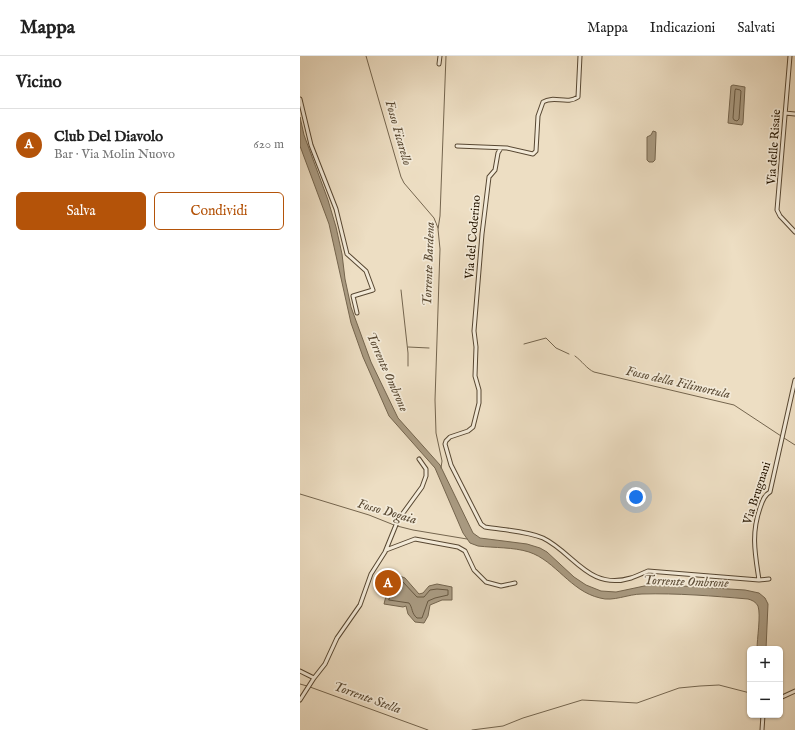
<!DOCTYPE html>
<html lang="it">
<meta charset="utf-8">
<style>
:root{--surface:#fff;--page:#f6f6f6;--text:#222;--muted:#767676;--line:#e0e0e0;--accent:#b45309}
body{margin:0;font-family:"IM FELL English",serif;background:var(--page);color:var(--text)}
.controls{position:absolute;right:12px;bottom:12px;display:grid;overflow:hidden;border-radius:6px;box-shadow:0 1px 3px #0004}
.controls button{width:36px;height:36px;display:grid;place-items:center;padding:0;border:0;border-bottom:1px solid var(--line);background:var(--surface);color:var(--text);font:20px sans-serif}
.you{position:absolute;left:336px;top:441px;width:14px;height:14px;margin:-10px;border:3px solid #fff;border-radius:50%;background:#1a73e8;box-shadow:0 0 0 6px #1a73e833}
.badge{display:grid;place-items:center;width:26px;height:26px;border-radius:50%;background:var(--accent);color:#fff;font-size:13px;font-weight:700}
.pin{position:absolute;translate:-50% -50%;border:2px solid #fff;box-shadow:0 1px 4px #0006}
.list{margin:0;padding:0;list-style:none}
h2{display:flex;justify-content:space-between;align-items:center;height:52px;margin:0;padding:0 16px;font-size:17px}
h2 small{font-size:13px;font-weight:400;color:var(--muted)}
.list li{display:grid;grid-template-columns:26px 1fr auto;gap:12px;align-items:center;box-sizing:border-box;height:72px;padding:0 16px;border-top:1px solid var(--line)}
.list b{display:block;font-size:15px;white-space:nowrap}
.list p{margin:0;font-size:13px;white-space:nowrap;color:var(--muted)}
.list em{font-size:13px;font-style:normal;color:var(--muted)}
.actions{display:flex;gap:8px;padding:12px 16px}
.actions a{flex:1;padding:9px 0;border:1px solid var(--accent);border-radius:6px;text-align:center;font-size:14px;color:var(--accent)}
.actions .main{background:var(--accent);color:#fff}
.map{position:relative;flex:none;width:495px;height:674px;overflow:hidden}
header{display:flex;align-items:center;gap:24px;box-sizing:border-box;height:56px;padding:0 20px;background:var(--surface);border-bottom:1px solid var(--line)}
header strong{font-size:19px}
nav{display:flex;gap:22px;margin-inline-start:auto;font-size:14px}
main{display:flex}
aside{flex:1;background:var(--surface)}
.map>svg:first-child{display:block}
.water{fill:#a99a81;stroke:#74654e}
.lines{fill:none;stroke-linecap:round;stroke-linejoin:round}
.shore{stroke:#675841;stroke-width:1}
.stream{stroke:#74654e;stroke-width:1}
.street-casing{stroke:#574732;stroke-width:5}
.street{stroke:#f3ead8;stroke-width:3}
.labels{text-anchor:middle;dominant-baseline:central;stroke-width:3.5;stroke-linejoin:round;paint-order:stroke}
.street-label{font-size:12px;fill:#251501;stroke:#f3ead8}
.water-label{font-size:13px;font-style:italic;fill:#5a4a34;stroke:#f3ead8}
</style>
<header>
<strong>Mappa</strong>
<nav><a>Mappa</a><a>Indicazioni</a><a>Salvati</a></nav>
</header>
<main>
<aside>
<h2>Vicino<small></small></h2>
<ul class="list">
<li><span class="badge">A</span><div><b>Club Del Diavolo</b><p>Bar · Via Molin Nuovo</p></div><em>620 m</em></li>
</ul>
<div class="actions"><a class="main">Salva</a><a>Condividi</a></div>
</aside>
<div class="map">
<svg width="495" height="674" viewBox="0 0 495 674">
<rect width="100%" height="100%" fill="#eddec3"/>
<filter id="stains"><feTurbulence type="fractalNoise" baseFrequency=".005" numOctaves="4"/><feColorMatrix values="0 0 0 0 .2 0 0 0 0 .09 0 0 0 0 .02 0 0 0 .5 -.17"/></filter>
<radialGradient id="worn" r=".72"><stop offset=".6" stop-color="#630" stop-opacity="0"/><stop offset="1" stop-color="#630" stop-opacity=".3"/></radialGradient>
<path class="water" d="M433,29l12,2 -2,36 -1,2 -14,-2 3,-37z
M0,61l4,18 24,65 8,27 6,27 3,25 6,28 20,55 27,56 42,47 33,68 7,5 47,6 13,4 7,4 27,25 12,8 15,6 15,1 33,-7h18l78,5 14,3 6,5 3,6 -2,45h-9c0,-10 4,-34 1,-43 -2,-4 -6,-6 -10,-7 -35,-3 -71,-6 -106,-5 -14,0 -29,8 -42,4 -30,-7 -44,-37 -71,-46 -16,-5 -34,-4 -51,-6l-8,-3 -7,-10 -28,-65 -46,-52 -26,-59 -12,-34 -22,-99 -29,-78z
M353,75l3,1v3l-1,25 -2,2h-4l-2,-2v-23l4,-2z
M100,520l5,2 14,16 4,-1 6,-7 8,-2 15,3v13h-10l-12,5 -2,11 -4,7 -9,-1 -7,-8 -2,-8 -3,1 -19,-3 2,-8 9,-19z"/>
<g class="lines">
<path class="shore" d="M436,33l4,1 1,1 -2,28 -2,2 -3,-1 -1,-2 2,-27z
M99,524l3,1 15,16h7l6,-7 7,-1 11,1v5l-13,3 -7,3 -6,17h-5c-6,-5 -4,-10 -8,-15l-20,-3z"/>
<path class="stream" d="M66,0l35,121 3,6 30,35 4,10
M101,234l7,63v13
M224,288l22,-6 10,10 13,6
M108,291l21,1
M275,300c7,5 12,13 19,16l140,33 47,31
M484,382l11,7
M141,412l1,-7 -6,-28 -1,-33 5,-151 -2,-20 2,-13 6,-160
M0,438l69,21 25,10
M97,470l16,4 54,9
M0,628l7,2
M10,631l118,43
M172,674l31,-4 20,-8 59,-18 55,3 42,-15 21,-2 19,-1 31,8"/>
<g class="street-casing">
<path id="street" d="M490,0l-13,154 3,6 15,16
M139,8l1,-8
M0,43l11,46 25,64 11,45 19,17 7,19 -20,6 4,17
M485,57l10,1
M157,90l50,2 26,6 3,-3 2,-35 5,-14c11,-7 24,3 35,-5l2,-41
M201,92l-3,5 -3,17 -6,7 -7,57 -8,97 2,16 -1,29 4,14v13l-6,24 -5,4 -18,6 -4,4 -1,3 6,21 30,59 4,3c18,3 42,4 58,11 31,15 46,53 88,40 6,-2 12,-5 17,-7l111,9 10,-1
M86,494l29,-11 43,8 7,4 9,19 12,12 15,4 14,-3
M459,524c-4,-27 -8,-46 1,-72 2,-6 4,-13 10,-16l25,-112
M0,615l14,7
M480,642l15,-7
M0,644l14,-22 11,-14 12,-26 23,-33 11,-31 14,-22 13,-32 24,-33 4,-11v-7l-7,-10
M462,674l1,-15"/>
</g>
<use href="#street" class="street"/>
</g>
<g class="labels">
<g class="street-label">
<text transform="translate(474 91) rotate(-86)">Via delle Risaie</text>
<text transform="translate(173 181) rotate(-85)">Via del Coderino</text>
<text transform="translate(457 437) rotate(-72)">Via Brugnani</text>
</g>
<g class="water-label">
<text transform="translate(98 77) rotate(74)">Fosso Ficarello</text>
<text transform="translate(129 208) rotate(-88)">Torrente Bardena</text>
<text transform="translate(87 316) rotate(66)">Torrente Ombrone</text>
<text transform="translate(378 327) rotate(13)">Fosso della Filimortula</text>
<text transform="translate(87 456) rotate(16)">Fosso Dogaia</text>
<text transform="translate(386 526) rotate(2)">Torrente Ombrone</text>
<text transform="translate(67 642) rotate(20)">Torrente Stella</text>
</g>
</g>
<rect width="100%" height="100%" filter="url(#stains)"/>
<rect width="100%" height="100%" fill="url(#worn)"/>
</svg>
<div class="controls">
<button>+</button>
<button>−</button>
</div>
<div class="you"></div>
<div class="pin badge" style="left:88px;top:527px">A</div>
</div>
</main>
